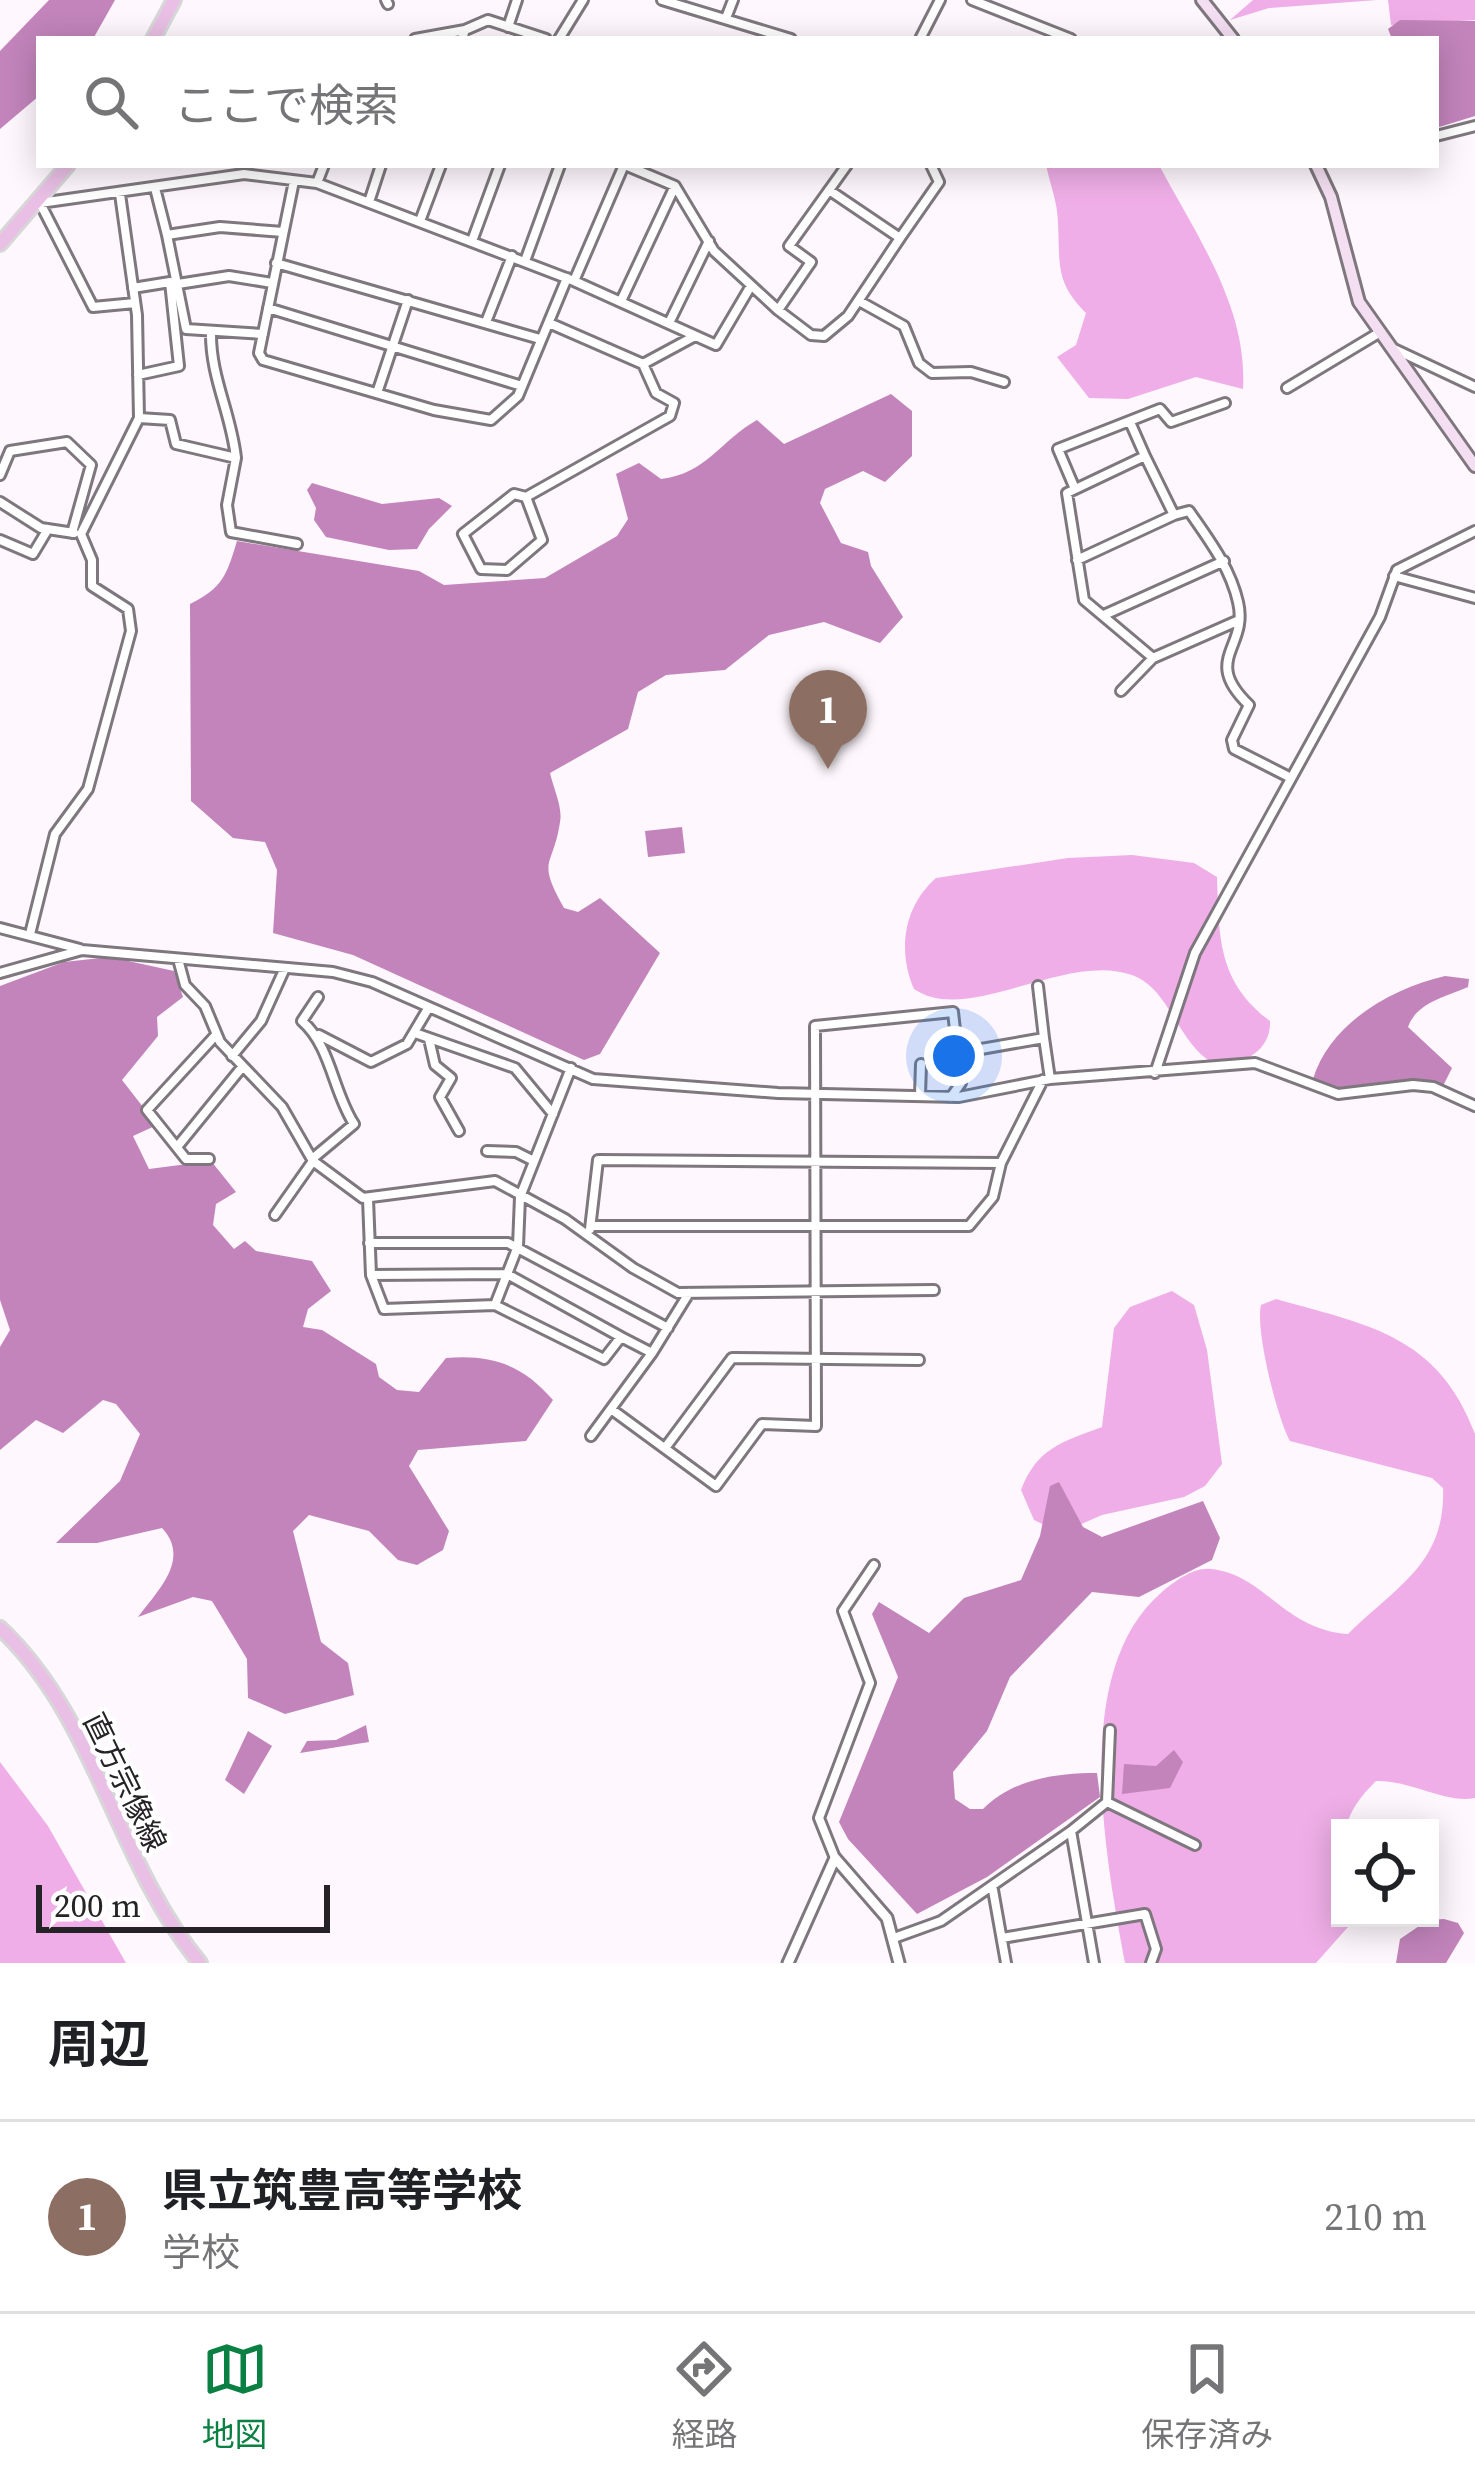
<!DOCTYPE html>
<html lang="ja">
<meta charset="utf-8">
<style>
:root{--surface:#fff;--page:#f2f2f2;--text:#202124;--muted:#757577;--line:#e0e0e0;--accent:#0b8043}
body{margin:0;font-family:"Source Serif 4","Noto Sans JP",serif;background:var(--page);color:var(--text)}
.controls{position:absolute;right:36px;bottom:36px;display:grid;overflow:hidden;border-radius:0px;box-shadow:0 6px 30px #0003}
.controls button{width:108px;height:108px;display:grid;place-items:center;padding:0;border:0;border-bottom:3px solid var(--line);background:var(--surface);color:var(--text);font:60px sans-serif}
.scale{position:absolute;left:36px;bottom:30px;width:294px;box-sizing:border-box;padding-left:12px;border:6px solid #252325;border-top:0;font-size:33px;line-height:42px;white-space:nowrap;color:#252325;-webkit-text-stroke:9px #fff;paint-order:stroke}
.you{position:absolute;left:954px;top:1056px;width:42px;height:42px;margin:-30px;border:9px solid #fff;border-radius:50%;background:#1a73e8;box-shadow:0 0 0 18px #1a73e833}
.badge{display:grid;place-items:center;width:78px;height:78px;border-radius:50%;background:var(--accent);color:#fff;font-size:39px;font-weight:700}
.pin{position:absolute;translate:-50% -99px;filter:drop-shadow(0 3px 6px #0008)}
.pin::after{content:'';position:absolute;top:63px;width:42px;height:36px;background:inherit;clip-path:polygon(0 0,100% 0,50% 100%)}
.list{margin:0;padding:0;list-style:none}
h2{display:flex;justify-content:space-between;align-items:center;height:156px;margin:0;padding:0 48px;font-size:51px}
h2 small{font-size:39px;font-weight:400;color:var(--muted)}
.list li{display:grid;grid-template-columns:78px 1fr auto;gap:36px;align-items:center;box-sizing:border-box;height:192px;padding:0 48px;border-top:3px solid var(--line)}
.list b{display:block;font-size:45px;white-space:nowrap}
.list p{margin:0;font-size:39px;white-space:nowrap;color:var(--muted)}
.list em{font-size:39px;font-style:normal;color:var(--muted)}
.icon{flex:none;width:66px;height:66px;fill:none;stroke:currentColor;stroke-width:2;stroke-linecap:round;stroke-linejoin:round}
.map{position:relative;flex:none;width:1475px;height:1963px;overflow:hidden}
.search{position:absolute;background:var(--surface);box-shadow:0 6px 30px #0003;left:36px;right:36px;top:36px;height:132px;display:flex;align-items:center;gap:30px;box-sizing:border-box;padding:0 42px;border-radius:0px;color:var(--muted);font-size:45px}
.sheet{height:348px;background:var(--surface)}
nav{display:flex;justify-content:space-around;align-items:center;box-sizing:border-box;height:168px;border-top:3px solid var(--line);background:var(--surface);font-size:33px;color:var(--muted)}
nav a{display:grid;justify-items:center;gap:6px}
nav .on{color:var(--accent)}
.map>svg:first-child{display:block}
.forest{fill:#efaee7}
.water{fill:#c284bb}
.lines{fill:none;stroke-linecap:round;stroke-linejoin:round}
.minor-casing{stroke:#7e777d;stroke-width:14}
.tertiary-casing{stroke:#7e777d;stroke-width:15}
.secondary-casing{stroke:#7e777d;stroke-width:16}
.primary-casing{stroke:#d8d7d8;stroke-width:18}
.minor{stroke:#fff;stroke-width:8}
.tertiary{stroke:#fff;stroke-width:9}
.secondary{stroke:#f4dff2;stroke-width:10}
.primary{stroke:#e9bfe5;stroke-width:12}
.labels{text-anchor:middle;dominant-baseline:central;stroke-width:9;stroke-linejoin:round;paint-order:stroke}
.street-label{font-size:30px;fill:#252325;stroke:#fff}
</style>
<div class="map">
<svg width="1475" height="1963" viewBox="0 0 1475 1963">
<rect width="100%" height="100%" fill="#fef7fd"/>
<path class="forest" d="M1253,0h124l-108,8 -39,12z
M1388,0h87v20l-84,5z
M1046,165h113c37,70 89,142 84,224l-47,-12 -68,22 -39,-1 -32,-41 19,-12 10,-32c-31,-31 -26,-49 -28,-90 0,-19 -8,-39 -12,-58z
M1132,855l62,8 23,14c2,61 1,105 53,144 1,29 -24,41 -49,46 -43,-17 -48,-77 -89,-92 -66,-24 -164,51 -218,14 -17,-39 -10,-83 22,-111l132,-20z
M1172,1291l22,14 13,45 15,114 -17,22 -21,11 -82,18 -41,18 -27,-13 -13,-30c16,-42 41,-48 81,-63l12,-99 16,-21z
M1276,1299c92,26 162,36 199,135v364c-29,6 -64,-18 -99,-17 -15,15 -25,27 -30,47h-6v90h16l-40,45h-191c-19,-104 -56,-292 37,-371 12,-10 31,-25 49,-23 53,5 72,60 137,65 47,-47 98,-70 95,-146l-11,-10 -142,-37c-13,-24 -35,-111 -29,-136z
M0,1762l48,64 78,137h-126z"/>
<path class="water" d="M49,0h66l-22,39h-54v57l-39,33v-78z
M1400,20l75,1v95l-39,12v-89h-44l-4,-10z
M891,394l21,17v45l-27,26 -22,-11 -38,18 -5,14 21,40 27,9 3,14 32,51 -23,26 -56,-21 -55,13 -44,35 -59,5 -28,17 -10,37 -78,44c3,14 13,35 10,49 -7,47 -24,36 4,86l14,4 22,-14 60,55 -60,101 -16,6 -231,-105 -80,-22 4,-63 -12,-28 -32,-4 -42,-37 -1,-197c33,-16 37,-30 47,-63l182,30 25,14 101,-7 72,-42 11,-17 -12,-45 23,-11 22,16c45,-5 60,-39 96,-59l27,24z
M312,483l70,21 57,-6 13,8 -23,23 -12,20 -28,1 -63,-13 -12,-17 2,-12 -9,-18z
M682,827l3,26 -37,4 -3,-26z
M110,957l64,14 9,26 -26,20 1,19 -36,44 35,45 -24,11 16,33 62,-8 25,31 -20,12 -3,21 21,24 11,-8 11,10 56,10 19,30 -23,18 -5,18 19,3 54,34 3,13 18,13 22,2 27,-34c46,-4 77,7 107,42l-27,41 -108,9 -9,16 40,65 -6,19 -26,15 -19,-5 -29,-29 -60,-16 -16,16 28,111 27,21 6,32 -69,19 -37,-16 -1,-39 -35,-58 -19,-4 -55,20c20,-27 53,-58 24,-89l-65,15h-41l64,-62 20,-47 -24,-30 -13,-4 -40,33 -27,-13 -36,30v-103l10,-17 -10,-30v-314l64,-24z
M1445,976l24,3 -1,8c-22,10 -51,15 -60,40l44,41 -9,18 -19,-6 -73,11 -38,-12c17,-56 79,-91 132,-103z
M1059,1482l24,45 19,10 101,-36 17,37 -8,22 -73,37 -47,-5 -82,85 -23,54 -34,41 2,27 15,10h13c30,-30 73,-36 114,-36l3,24 -113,80 -70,37 -69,-75 -9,-17 59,-145 -26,-63 7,-12 50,31 35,-35 57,-18 19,-44 10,-50z
M366,1725l3,17 -69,11 7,-12 29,-1z
M248,1731l24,15 -28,48 -19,-14z
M1174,1750l9,12 -13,26 -48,6 2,-30 32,2z
M1444,1919l14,4 6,10 -18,30h-50l4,-24 28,-19z"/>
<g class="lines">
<g class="minor-casing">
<path id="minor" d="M386,0l2,4
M662,0l129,39
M972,0l99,39
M726,18l7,-18
M508,27l9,-27
M465,30l23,-10 58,19
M415,39l50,-9 -3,9
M559,39l24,-39
M920,39l20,-39
M1436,136l39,-10
M625,165l50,21 39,65 64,59 33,-48 -22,-16 58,-81
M294,181l-35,172 4,7 171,50 57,10 27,-24 49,-118
M317,183l7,-18
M155,188l12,47
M369,202l12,-37
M420,221l21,-56
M900,238l39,-56 -8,-17
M472,241l28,-76
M525,261l35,-96
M276,263l264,76
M574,281l50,-116
M178,284l51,-8 43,7
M133,288l37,-6 9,84 -41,9
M621,301l54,-115
M859,301l45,25 15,37 13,10 39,-1 33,10
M135,303l-42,4 -53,-104 204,-29 73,9 257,98 142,64 33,-56
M268,308l254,78
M778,310l33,25 13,1 24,-20 52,-78 -71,-48
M486,322l26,-66
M549,323l94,41
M669,323l40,-82
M263,334l-77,-5 -19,-94 53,-8 63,5
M1390,347l85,40
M1287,388l90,-54
M377,393l31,-93
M139,418l31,2 6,24 60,14c-5,-46 -26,-81 -25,-127
M1130,422l15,34
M236,458l-9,47 4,27 66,12
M0,475l10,-24 57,-9 24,23 -19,68
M1075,489l-17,-40 102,-40 11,13 54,-19
M526,497l16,43 -35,30 -26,-1 -18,-35 51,-40 12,3 144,-81 4,-13 -18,-10 -13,-29 52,-28
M0,502l41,26 33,5
M0,540l33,14 15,-25
M1077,560l97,-45
M1394,576l81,22
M1104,615l120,-54
M1237,621l-84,37 -69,-58 -17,-107 78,-37 29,59 15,-4c20,29 41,56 49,91 11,46 -37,57 11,103l-17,35 2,9 57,29
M1121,691l32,-33
M0,928l80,21
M30,934l25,-100 33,-45 43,-158 -3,-22 -36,-23v-26l-11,-26 58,-116 -2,-103 -17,-121
M178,959l7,26 20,21 15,36 62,65 31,54 50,37 132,-17 70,38 68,49 45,25 256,-3
M0,973l82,-23 251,22 39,10 221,97 185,14 181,4 91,-18 205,-16 83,31 75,-9 20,2 42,19
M415,1033l100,35 38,46
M319,1035l52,27 36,-18 22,-37
M1044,1038l6,41
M429,1039l6,26 16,13 -11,19 19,34
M958,1053l86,-15 -6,-52
M232,1056l29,-35 24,-53
M1155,1073l40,-120 185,-336 17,-47 78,-39
M920,1095l1,-31
M177,1147l66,-81
M487,1151l29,1 18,9
M209,1159h-23l-39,-49 68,-74
M312,1159l42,-35c-21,-32 -23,-78 -52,-103l16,-24
M368,1199l3,76 13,34 111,-4 109,54 17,-22 31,16 37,-60
M275,1215l38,-54
M591,1226h378l24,-29 8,-34 42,-83
M590,1229l8,-69 403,3
M369,1243h139l160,85
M371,1275l136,-1 114,63
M495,1305l23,-59 2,-49 51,-129
M611,1409l105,77 46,-62 54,2 -1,-400 138,-14 8,71 -10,14
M591,1436l61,-83
M665,1448l67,-90 187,2
M1107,1802l88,43
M1071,1831l36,-29 3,-72
M835,1858l-16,-40 51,-135 -27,-72 31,-46
M993,1890l13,73
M894,1938l47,-17 130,-90 23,132
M1002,1938l143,-24 11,35 -5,14"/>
</g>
<g class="tertiary-casing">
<path id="tertiary" d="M788,1963l47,-105 52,60 12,45"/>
</g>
<g class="secondary-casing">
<path id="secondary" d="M1202,0l31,39
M1316,165l15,32 28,105 116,164"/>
</g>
<g class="primary-casing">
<path id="primary" d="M153,39l21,-39
M0,244l68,-79
M0,1628c97,91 116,234 200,335"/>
</g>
<use href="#minor" class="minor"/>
<use href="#tertiary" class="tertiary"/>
<use href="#secondary" class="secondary"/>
<use href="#primary" class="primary"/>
</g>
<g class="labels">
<g class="street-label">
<text transform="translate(125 1782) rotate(64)">直方宗像線</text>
</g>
</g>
</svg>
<div class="controls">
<button><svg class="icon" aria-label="locate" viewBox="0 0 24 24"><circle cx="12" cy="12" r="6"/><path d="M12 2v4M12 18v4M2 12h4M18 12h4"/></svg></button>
</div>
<div class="scale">200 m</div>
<div class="you"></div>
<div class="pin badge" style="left:828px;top:769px;background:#8d6e63">1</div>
<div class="search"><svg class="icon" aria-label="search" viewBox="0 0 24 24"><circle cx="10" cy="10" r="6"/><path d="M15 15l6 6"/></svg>ここで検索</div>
</div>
<section class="sheet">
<h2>周辺<small></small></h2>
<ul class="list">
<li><span class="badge" style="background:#8d6e63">1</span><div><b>県立筑豊高等学校</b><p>学校</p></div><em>210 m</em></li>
</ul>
</section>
<nav>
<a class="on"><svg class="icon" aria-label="map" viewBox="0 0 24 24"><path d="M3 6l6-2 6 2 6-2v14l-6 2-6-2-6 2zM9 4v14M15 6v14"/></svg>地図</a>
<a><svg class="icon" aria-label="directions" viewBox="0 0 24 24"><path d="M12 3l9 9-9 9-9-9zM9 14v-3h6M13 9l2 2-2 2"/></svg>経路</a>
<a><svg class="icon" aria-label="saved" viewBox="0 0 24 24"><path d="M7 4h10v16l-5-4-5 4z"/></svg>保存済み</a>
</nav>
